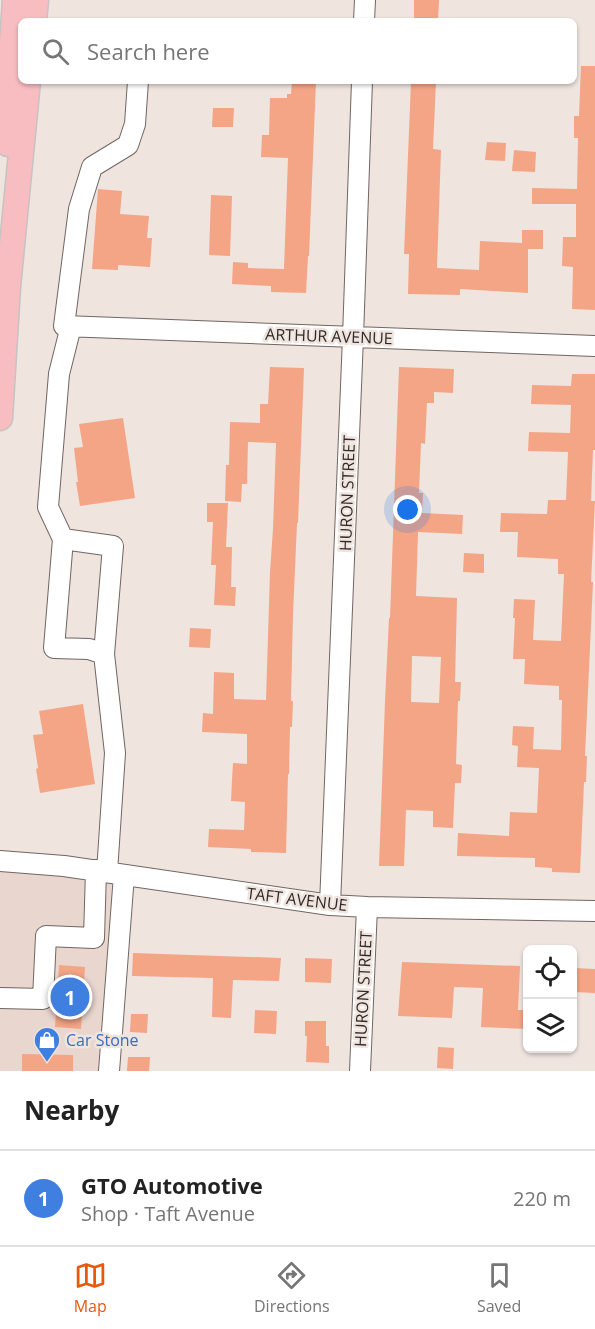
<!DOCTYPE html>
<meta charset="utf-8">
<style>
:root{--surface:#fff;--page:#f2f2f2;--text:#222;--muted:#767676;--line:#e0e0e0;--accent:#ea580c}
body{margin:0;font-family:"Open Sans",sans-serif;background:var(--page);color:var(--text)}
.controls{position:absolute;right:18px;bottom:18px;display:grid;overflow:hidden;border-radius:9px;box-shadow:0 2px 4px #0004}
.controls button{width:54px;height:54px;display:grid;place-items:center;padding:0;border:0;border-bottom:2px solid var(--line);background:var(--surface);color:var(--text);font:30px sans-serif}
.you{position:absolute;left:408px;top:510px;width:21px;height:21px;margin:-15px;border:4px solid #fff;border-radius:50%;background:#1a73e8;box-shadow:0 0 0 9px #1a73e833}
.badge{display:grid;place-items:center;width:39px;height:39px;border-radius:50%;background:var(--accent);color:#fff;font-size:20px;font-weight:700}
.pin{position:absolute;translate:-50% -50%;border:3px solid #fff;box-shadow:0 2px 6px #0006}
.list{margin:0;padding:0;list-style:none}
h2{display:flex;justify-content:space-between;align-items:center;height:78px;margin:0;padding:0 24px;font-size:26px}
h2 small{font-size:20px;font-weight:400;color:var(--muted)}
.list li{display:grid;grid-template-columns:39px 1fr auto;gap:18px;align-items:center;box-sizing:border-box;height:96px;padding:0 24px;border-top:2px solid var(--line)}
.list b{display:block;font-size:22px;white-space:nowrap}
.list p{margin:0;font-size:20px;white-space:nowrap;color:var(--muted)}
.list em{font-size:20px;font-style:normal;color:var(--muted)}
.icon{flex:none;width:33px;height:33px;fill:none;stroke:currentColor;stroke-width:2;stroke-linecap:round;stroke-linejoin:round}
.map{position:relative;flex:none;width:595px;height:1071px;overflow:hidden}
.search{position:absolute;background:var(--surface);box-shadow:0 2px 4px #0004;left:18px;right:18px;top:18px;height:66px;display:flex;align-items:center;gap:15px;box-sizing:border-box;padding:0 21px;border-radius:9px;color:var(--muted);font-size:22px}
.sheet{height:174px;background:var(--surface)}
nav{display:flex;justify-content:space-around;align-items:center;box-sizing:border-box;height:84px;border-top:2px solid var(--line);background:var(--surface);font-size:16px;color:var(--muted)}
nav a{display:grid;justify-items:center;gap:3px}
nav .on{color:var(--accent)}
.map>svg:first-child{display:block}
.built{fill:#e9d6ce}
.building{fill:#f3a586;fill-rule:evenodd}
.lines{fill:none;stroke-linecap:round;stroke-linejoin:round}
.minor-casing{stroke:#706662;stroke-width:22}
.major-casing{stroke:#c5c3c3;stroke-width:27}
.minor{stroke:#fff;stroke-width:20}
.major{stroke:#f8bdc1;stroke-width:24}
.labels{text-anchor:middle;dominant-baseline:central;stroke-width:5;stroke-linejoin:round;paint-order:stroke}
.street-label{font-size:16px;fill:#2f2a28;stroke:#f0e4df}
.shop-label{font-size:16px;fill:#366cbe;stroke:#f0e4df;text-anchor:start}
</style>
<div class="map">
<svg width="595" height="1071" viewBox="0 0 595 1071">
<rect width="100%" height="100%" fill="#f0e4df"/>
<path class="built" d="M0,870l130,11 -16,190h-114z"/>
<path class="building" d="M414,0h25l-1,21h-24z
M581,66h14v244l-23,-1 1,-42 -11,-1 1,-29h13v-33h-44v-16l45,1 1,-51h-4v-22h5z
M292,81h24l-7,175h-1l-2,37 -35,-1v-6l-39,-2 1,-22 15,1v5l36,1 4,-111 -27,-1 1,-22h7l1,-37h17v-4h4z
M411,81h25l-3,68 8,1 -4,118 42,2 1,-29 42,2v-13h21v19h-15v44l-68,-4v6l-52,-1 1,-40h-5z
M213,108h21l-1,19h-21z
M487,142l19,1 -1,18 -20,-1z
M514,150l22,2 -1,20 -23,-1z
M98,189l24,2 -2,23 29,2 -2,22h5l-2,29 -32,-2v5l-26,-1z
M211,195l21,1 -2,60 -21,-1z
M270,367l34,1 -6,155h-1l-4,91 -2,87h2l-1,26h-2l-1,47h-1l-2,79 -35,-1v-3l-43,-2 1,-18 35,1 1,-28 -14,-1 1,-21 1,-17 14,1v-30l-45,-2 1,-19 10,1 1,-42 20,1v26l32,1 4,-128 3,-43 3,-86 -28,-1 -1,42h-5l-1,18 -16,-1 1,-36h3l1,-43 30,1v-19h8z
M399,367l55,2 -1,24 -19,-1v11h-7l-2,41 -4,-1 -2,50h4l-1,20 41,2 -1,19 -44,-2 -2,64 41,2 -2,84h6l-1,19h-2l-2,63 6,1 -1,18h-6l-2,45 -20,-1v-16l-27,-1 -2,56h-25l6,-165 4,-83h1zM412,656l29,1 -2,46 -28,-1z
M572,374h23v76h-2l-2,51h4l-4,81h2l-8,174h2l-1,26h-2l-4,91 -28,-1v-4l-17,-1v-9l-78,-2 1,-23 51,3 1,-24 27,1 2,-45 -22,-1 1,-21 -6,-1 1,-19 21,1 -1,22 28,1 1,-50h-3v-14l-35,-2 1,-25h-12l2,-41h-2l1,-19 21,1 -2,40 28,1 3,-67h-6v-15l-41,-2 1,-25h-18l1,-19 46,1 1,-14h18l2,-48 -40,-1 1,-19 41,1 1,-28 -40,-1 1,-19 39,1z
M123,418l12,80 -55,8 -4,-24h2l-4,-34 9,-1 -4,-23z
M207,503h21l-2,44h6l-1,40h5l-1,19 -21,-1 2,-40h-5l2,-43h-6z
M464,553l20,1v19l-21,-1z
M190,628l21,1 -1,19 -21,-1z
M83,704l12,80 -55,9 -4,-24 2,-1 -5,-33 10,-1 -4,-23z
M133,953l148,5 -2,23 -46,-1 -2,38 -19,-1 1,-39 -81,-2z
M305,958l27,1 -1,24 -26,-1z
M402,962l118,4 -2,44h10v19l-47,-2 2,-39 -29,-1 -2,31 -54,-2z
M59,965l26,2 -4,62 -26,-2z
M573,968l22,1v24l-22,-1z
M255,1010l22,1 -1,23 -22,-1z
M131,1014h17l-1,19 -17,-1z
M305,1021h21v25h3v17l-23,-1 1,-26h-2z
M438,1047l16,1 -1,21 -16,-1z
M22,1054l51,1v16h-51z
M128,1057h22l-1,14h-22z"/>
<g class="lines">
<g class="minor-casing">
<path id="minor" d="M364,21l1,-21
M138,81l-3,43 -7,21 -36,22 -13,42 -15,117 531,20
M71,326l-12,48 -11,133 15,32 -9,109 35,1 15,5 11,99 -8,119
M63,539l50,7 -9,108
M0,861l64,5 266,39 37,2 228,4
M330,905l23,-568 9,-256
M0,998l43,1 3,-63 48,2 2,-68
M109,1071l15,-196
M360,1071l7,-164"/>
</g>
<g class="major-casing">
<path id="major" d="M34,21l2,-21
M8,144v-43l7,-101
M0,418l8,-131 20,-206"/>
</g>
<use href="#minor" class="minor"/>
<use href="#major" class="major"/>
</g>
<defs>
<g id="shop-pin" transform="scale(1.35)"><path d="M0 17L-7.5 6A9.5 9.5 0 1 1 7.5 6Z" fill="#3f7fe0" stroke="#f0e4df"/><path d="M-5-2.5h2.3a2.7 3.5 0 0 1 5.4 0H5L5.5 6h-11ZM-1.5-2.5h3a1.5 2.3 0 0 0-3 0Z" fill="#fff"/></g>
</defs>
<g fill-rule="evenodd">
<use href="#shop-pin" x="47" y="1040"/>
</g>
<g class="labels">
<g class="street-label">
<text transform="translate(329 336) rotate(2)">ARTHUR AVENUE</text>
<text transform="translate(347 493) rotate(-88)">HURON STREET</text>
<text transform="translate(297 899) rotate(7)">TAFT AVENUE</text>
<text transform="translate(363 989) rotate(-87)">HURON STREET</text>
</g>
<g class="shop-label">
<text x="66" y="1040">Car Stone</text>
</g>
</g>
</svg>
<div class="controls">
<button><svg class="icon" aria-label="locate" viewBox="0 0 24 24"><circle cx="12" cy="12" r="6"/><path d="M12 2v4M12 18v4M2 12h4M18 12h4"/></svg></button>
<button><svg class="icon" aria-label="layers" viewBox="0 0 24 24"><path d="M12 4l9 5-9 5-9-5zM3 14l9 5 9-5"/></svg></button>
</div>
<div class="you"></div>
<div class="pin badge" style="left:70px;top:997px;background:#3f7fe0">1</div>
<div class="search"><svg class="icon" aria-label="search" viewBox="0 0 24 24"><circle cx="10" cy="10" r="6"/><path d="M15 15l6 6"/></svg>Search here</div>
</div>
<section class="sheet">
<h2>Nearby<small></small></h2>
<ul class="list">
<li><span class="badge" style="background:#3f7fe0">1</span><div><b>GTO Automotive</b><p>Shop · Taft Avenue</p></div><em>220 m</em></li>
</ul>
</section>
<nav>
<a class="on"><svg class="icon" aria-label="map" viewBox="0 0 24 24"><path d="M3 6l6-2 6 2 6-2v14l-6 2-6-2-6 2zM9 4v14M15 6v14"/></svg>Map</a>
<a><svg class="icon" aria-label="directions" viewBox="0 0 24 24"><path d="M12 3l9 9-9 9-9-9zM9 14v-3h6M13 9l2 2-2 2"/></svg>Directions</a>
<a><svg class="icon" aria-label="saved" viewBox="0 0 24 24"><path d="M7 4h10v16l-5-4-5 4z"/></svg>Saved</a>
</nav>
